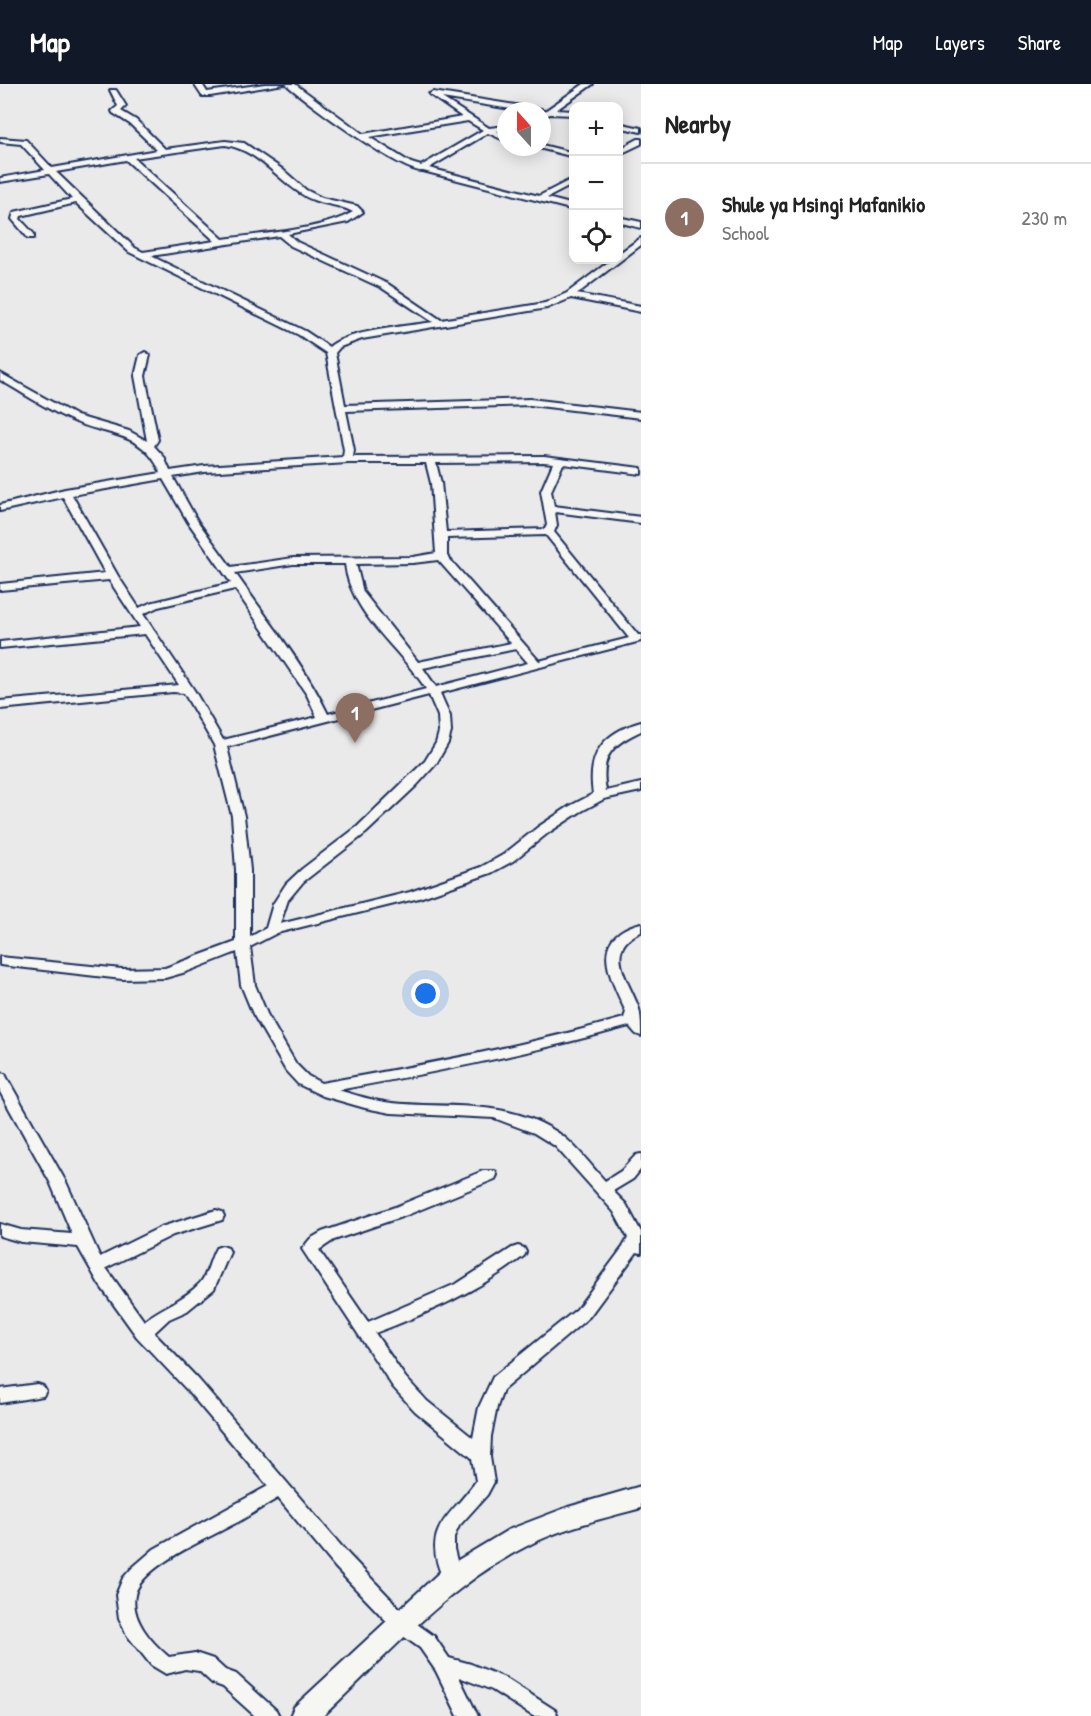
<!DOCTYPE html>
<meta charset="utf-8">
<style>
:root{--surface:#fff;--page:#f2f2f2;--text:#222;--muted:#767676;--line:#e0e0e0;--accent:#111827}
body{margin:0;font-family:"Patrick Hand",sans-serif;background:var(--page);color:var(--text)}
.controls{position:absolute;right:18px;top:18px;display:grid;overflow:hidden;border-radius:12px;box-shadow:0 3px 15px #0003}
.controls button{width:54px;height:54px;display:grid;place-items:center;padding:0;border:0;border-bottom:2px solid var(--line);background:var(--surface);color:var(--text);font:30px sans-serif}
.compass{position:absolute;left:497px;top:18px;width:54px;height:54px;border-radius:50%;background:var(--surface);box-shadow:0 3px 15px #0003;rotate:339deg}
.you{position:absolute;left:426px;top:910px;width:21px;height:21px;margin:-15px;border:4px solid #fff;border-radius:50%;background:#1a73e8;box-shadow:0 0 0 9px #1a73e833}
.badge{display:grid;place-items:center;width:39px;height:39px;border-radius:50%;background:var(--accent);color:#fff;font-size:20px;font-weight:700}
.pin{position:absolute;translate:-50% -50px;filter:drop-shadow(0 2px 3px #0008)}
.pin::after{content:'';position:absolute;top:32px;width:21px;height:18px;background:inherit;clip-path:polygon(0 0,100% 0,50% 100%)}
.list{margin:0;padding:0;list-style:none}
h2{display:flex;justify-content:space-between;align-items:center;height:78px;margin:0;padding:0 24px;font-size:26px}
h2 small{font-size:20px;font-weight:400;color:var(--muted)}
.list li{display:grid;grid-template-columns:39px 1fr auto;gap:18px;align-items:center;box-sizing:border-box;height:108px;padding:0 24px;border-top:2px solid var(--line)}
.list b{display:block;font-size:22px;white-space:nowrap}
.list p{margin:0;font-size:20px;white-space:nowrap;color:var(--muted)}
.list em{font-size:20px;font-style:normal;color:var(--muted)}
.icon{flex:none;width:33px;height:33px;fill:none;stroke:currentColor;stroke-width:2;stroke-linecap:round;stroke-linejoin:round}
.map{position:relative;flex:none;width:641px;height:1632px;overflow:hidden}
header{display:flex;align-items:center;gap:36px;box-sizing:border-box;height:84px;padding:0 30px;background:var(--accent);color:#fff}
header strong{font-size:28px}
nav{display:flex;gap:33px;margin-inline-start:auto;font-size:21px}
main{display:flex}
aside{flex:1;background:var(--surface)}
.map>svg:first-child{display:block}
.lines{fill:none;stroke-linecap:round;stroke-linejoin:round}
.street-casing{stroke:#1b2f5e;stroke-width:4}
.secondary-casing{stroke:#1b2f5e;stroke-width:4}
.street{fill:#f6f6f2;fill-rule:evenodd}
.secondary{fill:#f6f6f2;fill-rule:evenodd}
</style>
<header>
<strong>Map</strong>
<nav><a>Map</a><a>Layers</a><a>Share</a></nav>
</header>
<main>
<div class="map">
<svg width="641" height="1632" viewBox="0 0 641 1632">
<rect width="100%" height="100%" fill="#e9eae9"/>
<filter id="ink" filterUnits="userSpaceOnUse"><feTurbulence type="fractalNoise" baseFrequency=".0167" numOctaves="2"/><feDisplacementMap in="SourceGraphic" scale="12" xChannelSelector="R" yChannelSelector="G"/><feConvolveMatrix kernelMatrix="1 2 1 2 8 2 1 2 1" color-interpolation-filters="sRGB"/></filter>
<g filter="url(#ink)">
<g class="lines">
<g class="street-casing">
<path id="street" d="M194,0h8l5,8 58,-8h19l-74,12h-8z
M286,0h9l68,50 99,-17 -33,-23 4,-2 108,17 1,2h-18l-82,-13 47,30 17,-2v4l-9,1 9,5v5l-18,-8 -59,35 110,28 35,-18v6l-27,14 27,7v5l-151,-39c-19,3 -118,-69 -137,-87zM468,37l15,9 -62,36 -10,-3 -42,-26z
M584,0h9l-37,26 18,1v4l-24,-1 -8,4v-5z
M110,6h6l10,16 -5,5 15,9 29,29 60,-8 19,2 38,26 24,21 16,8 35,8 6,6 -15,10 -60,12 9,8 91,42 53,36 104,-17 22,-10 44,-33h7v-6l23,-16v7l-64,49 64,12v6l-70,-14 -24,10 -185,31 -22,8 -5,6 10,52 185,-6 111,13v6l-111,-13 -184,6 8,39 -1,7 191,-1 97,12v6l-78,-10 -12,27 3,15 87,11v6l-86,-11 2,13 -3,7 84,103h3v6l-201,52 10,23 1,16 -3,11 -12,21 -19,21 -51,48 -63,49 -15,18 -8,24 130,-32 71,-25 22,-12 35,-28 32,-21 23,-12c-6,-39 9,-61 48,-72v9c-30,14 -41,25 -35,60l35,-8v8l-37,8 -24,13 -32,21 -35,28 -22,12 -72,25 -142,35 -27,14 5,38 12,29 29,50 12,12 13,7c102,-18 204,-37 303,-65l2,-6c-16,-35 -39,-75 15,-89v9c-40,17 -11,50 -2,77 2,8 2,17 2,27l-5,-2 -7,-8c-96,27 -193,46 -291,64 18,5 35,11 54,13 60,6 120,-5 172,34 15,12 28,30 41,44l16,-10 15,-16 5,-1v15l-8,10 -20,12 13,13 15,28v21l-4,-1 -48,65 -86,73 -6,17 -6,29 -1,21 4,25 -7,13 -28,31 -5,11v12l7,28 -2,6 -7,2 -7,-2c-26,-55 4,-63 31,-102l-4,-23 -57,-47 -22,-24 -91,-138 8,-10 12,-7 73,-25 88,-36h12l2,4 -2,4 -88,36 -73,25 -15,10 49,72 90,-39 54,-35 6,-2 6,2 2,4 -2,4c-46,35 -96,57 -149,77l30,44 22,24 46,37 6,-31 14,-30 84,-68 46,-62 5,-9 -14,-26 -59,-66 -21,-13 -40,-15 -103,-5 -26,-5 -42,-12 -25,-12 -12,-13 -33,-57 -12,-29 -4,-33 -51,20 -21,6 -43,1 -122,-14v-8l122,12 43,-1 71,-26v-72l-4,-54 -18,-71 -30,-52 -11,-1 -173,17v-8l179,-16 -34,-51 -145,14v-6l140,-15 -31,-47 -109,10v-6l105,-11 -42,-76 -63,14v-6l65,-16 96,-16c-19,-44 -56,-36 -92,-54 -24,-11 -46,-26 -69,-39v-7l77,43 52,15 18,10 -12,-65 5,-21 5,-3 5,3 -5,21 13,64 -4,6 10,11 6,14 34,-5 139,-9 1,-7 -18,-97 -27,-18 -170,-83 -53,-49 -55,13 -1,3 14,15v4h-6l-16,-19 2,-7 58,-13 -23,-25 -49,8v-4l45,-8 -24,-26 -21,-2v-4l26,2 26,28 105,-18 -27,-26 -17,-11 -1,-2 6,-5zM225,61c31,4 50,32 75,48 16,12 37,10 53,19 -33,19 -91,21 -130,27l-89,-81zM126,76l89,81 -72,11 -8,-4 -79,-76zM279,152l12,10 91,42 51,34c-24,4 -88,9 -104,25l-24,-16 -154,-75zM544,378l9,1 -12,28 6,34 -2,4 -99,3 -5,-49 -5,-20zM348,379h78l5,20 5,70 -23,4 -120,1 -62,9 -33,-45 -25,-45 31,-5zM163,395l25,43 43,61 -81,20 -11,5 -21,-32 -46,-81zM546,451l83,103 -90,23 -92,-105v-18zM438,476l73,83 -93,19 -55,-70 -7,-28 57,-1zM293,480h52c5,50 56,85 81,125l-98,25c-24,-50 -61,-95 -93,-141zM235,505l72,106 10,22 -94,23 -29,-50 -51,-76 15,-7zM516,565l12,14 -92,24 -13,-19zM429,611l9,21 1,16 -3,11 -11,18 -68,66 -55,42 -16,15 -13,20 -7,24 -16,9v-67l-6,-54 -17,-69z
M618,39l23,5v4l-23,-5z
M638,55h3v5l-23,11v-5z
M542,61l32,8v4l-39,-10z
M618,133l23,5v6l-23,-6z
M0,989l5,1 2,4 59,104 34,75 61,-30 55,-17 6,2 2,4 -2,4 -49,15 -67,33 38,53c18,-14 40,-21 56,-38 8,-9 10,-25 16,-35l6,-2 6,2 2,4 -16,37 -27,22 -18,8 -15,14 45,47 150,175 61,64 24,17 15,22 22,6 34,14 50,32 3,6h-25l-41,-26 -33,-13 19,39h-20l-22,-45 -16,-23 -24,-17 -61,-64 -57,-69c-16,9 -31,20 -48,28 -23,13 -89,40 -95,69 -5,24 17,48 34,62l26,-4 18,6 12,11 11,4 40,36 3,6h-24l-32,-29 -11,-4 -13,-12 -14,-2 -19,5 -15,-9 -24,-30 -8,-17 -3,-23 7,-17 9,-10 22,-19 114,-63 -81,-96 -50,-53 -38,-53 -21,-37 -57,-5 -21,-6v-12l21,6 51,4 -22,-52 -50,-90z
M37,1300l6,2 3,5 -3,5 -43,7v-14z"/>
</g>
<g class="secondary-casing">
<path id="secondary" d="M641,1402v22c-39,11 -80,20 -116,39 -79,40 -138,109 -202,169h-33l4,-9 149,-138 65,-39 60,-23z"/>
</g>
<use href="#street" class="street"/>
<use href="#secondary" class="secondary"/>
</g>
</g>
</svg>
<div class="controls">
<button>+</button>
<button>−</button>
<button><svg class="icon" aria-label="locate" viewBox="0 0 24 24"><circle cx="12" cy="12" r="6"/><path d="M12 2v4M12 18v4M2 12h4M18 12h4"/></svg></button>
</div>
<svg class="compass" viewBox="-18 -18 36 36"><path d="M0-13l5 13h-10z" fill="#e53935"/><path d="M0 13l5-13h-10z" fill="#767676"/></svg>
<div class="you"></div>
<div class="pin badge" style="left:355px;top:659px;background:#8d6e63">1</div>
</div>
<aside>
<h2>Nearby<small></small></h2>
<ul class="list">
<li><span class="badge" style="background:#8d6e63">1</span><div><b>Shule ya Msingi Mafanikio</b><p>School</p></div><em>230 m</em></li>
</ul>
</aside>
</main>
